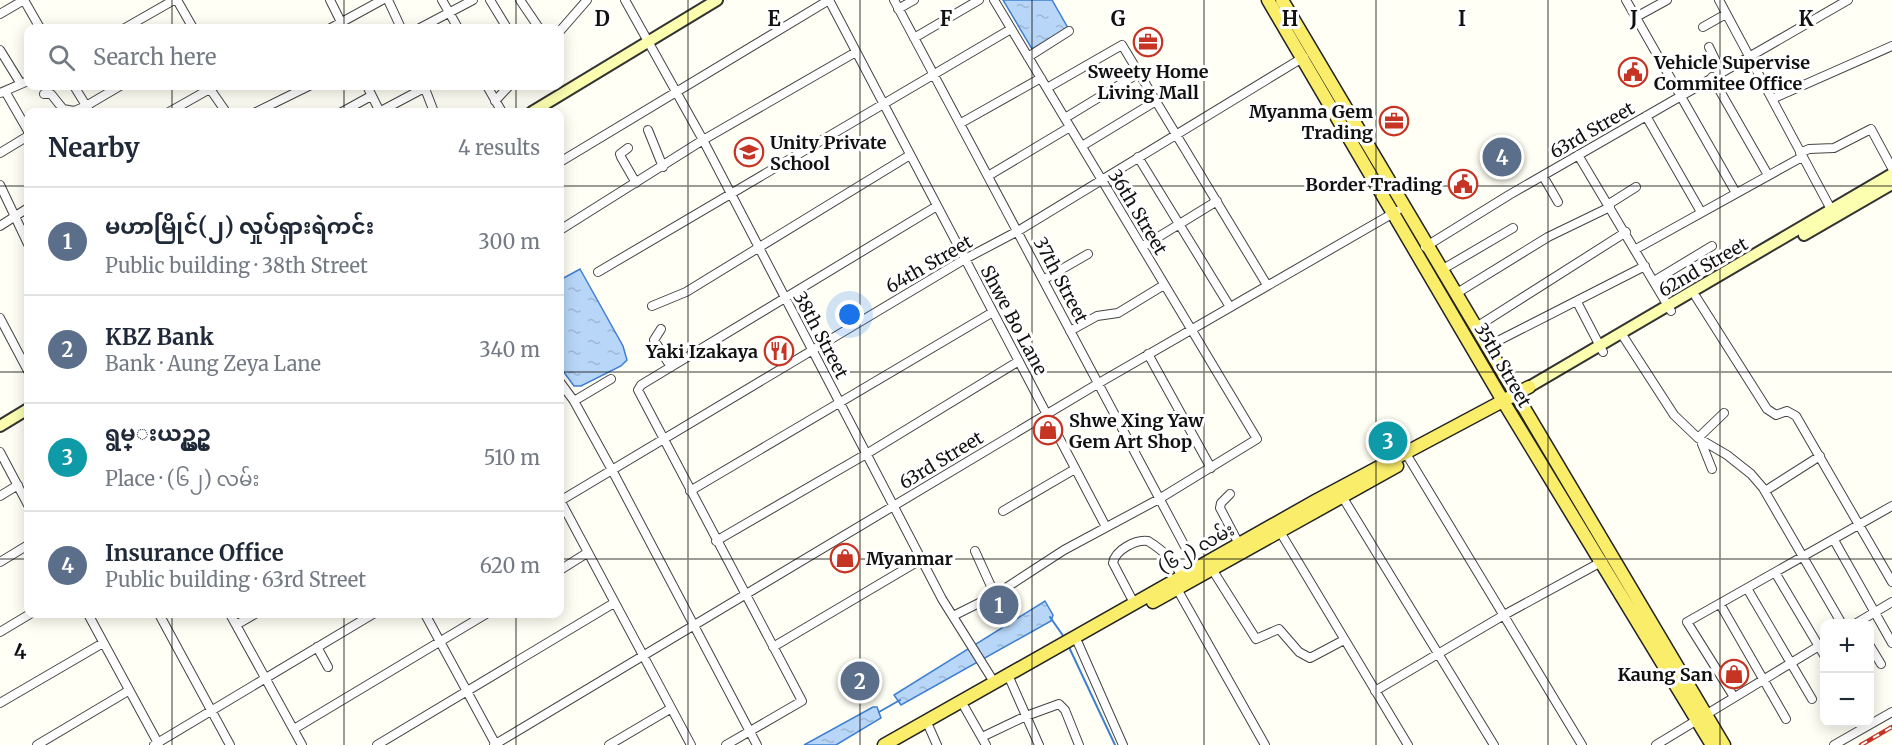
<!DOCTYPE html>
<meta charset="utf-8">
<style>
:root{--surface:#fff;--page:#f2f2f3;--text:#1f2937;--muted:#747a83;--line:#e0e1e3;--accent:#d93025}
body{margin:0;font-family:Merriweather,"Noto Sans Myanmar",serif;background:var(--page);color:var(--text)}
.controls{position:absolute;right:18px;bottom:18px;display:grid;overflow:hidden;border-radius:12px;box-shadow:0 3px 15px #0003}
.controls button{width:54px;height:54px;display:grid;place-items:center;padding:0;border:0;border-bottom:2px solid var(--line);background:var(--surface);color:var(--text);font:30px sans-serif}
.you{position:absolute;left:850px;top:315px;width:21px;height:21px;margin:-15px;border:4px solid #fff;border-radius:50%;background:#1a73e8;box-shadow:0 0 0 9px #1a73e833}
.badge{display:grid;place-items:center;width:39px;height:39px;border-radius:50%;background:var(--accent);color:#fff;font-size:20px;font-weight:700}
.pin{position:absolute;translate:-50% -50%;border:3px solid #fff;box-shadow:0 2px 6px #0006}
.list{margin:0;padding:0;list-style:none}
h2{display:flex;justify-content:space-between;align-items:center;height:78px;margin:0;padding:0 24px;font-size:26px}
h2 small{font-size:20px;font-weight:400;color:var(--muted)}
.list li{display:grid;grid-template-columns:39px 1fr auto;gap:18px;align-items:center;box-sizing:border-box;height:108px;padding:0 24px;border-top:2px solid var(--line)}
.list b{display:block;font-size:22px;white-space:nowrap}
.list p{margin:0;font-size:20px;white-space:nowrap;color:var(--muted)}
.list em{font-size:20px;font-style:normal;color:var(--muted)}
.icon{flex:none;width:33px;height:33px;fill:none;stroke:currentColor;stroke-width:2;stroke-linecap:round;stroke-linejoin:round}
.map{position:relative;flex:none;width:1892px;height:745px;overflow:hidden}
.search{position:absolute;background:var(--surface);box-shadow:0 3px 15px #0003;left:24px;top:24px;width:540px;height:66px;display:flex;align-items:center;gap:15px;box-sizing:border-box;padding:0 21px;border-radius:12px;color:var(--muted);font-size:22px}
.panel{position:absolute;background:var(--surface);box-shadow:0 3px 15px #0003;left:24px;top:108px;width:540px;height:510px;border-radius:12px}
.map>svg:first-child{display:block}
.water{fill:url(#water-ripples);stroke:#3d7fd0;stroke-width:1.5}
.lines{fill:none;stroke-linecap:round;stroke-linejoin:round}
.stream{stroke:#3d7fd0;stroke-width:2}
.street-casing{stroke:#444;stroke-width:10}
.secondary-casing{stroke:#333;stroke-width:14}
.primary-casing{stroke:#222;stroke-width:15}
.street{stroke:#fff;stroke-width:8}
.secondary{stroke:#fcffb0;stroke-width:10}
.primary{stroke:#faed69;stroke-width:12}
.rail-casing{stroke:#c63524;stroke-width:4.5}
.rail{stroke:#fff;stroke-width:2;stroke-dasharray:7;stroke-linecap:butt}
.grid{fill:none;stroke:#111;stroke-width:1.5;stroke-opacity:0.55}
.labels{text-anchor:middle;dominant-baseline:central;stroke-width:6;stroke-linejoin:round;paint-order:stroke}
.poi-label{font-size:18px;font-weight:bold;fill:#111;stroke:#fff;text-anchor:start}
.street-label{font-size:18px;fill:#111;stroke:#fff}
.grid-label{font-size:20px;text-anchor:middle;font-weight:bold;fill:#111;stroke:#fff;stroke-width:6;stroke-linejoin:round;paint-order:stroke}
</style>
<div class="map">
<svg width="1892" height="745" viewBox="0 0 1892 745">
<defs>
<pattern id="water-ripples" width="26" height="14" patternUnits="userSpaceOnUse" patternTransform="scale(1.5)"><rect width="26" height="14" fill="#b8d6f8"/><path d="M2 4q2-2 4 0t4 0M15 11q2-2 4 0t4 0" fill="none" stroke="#9db7d4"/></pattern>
</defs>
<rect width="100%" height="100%" fill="#fffff5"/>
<path class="water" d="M1003,0h49l16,28 -36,21z
M580,269l43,77 4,14 -6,6 -40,20h-7l-14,-19v-87z
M1045,601l8,14 -2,6 -150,84 -7,-10z
M873,707h4l4,11 -45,27h-32z"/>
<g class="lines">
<path class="stream" d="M1050,617l14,20
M1068,645l47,100
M879,712l21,-12"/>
<g class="street-casing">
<path id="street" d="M177,0l16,28
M330,0l14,28
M388,0l13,28
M442,0l16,28
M490,0l17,28
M520,0l19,28
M625,0l78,140 239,459 52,83
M829,0l277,527
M894,0l304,571
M1626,0l110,193
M1719,0l114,213
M898,9l16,-9
M0,14l24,-14 16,28
M1636,17l31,-17
M1703,27l23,-13
M125,28l49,-28
M331,28l51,-28
M420,28l53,-28
M560,31l27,-31
M914,38l65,-38
M1709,47l12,25
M0,50l21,34
M1028,57l41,-26
M1712,77l56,98
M74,86l16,26
M208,86l18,26
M367,86l13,26
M424,86l10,26
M487,86l15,26
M1047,88l75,-43 145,240
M5,91l23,40
M0,93l28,-12
M44,94h7l12,15 11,2 12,-5 34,-20
M1772,99l120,-53
M495,101l14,-15
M169,112l46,-26
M256,112l53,-26
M342,112l29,-16
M379,112l49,-26
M1646,116l55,96
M1065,118l74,-45
M961,123l80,-45
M648,130l15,37
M1082,146l74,-45
M628,148l-8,6 1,3 15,26
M0,153l28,-17
M1800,153l9,-4 25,-1 37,-19 21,39
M1578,155l93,156
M1138,157l92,150
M560,162l269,-162
M988,176l82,-49
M1543,176l15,26
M0,185l28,59
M1609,204l27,-17
M0,226l28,-18
M560,230l143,-90 153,-88
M1142,247l75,-46
M1425,247l84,-52 339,-195
M1636,249l166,-92
M1443,269l70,-41
M598,272l413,-243
M1043,280l45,-26
M1654,281l58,-35
M1457,293l91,-56 62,-30
M1696,297l71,112 9,6 11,-4 9,5 96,166
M1577,302l26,50
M652,306l34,-14 224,-137
M0,318l28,53
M1478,326l148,-94
M661,329l-7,11 17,27
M1070,331l27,-15 21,-3 46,-28
M1621,333l53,82 24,23 29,17 24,19 12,14 79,136
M1486,347l159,-81
M1148,354l63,114
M560,382l14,19 38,69 145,275
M574,401l37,-22
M1698,438l26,-25
M1702,444l10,25
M0,452l28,53
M1405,452l177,293
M690,491l303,-179
M1765,491l55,-35
M1340,493l154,252
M1230,494l-9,9 -1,5 19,36
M0,496l18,-11
M560,500l131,245
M560,501l405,-242 53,-28 286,-174
M1003,511l72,-42
M1279,530l129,215
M1834,540l58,103
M716,541l152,-88 151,-92
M975,551l20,44
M0,562l28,-17
M1210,566l46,73 23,-10 20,23 11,6 34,-18
M560,570l27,-17
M1776,574l48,81
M1176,587l89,158
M1748,590l64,109
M1134,603l-21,-40c2,-13 23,-24 35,-22 16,10 26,20 35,37
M1720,604l66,115
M88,614l71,131
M159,614l71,131
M230,614l72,131
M425,614l71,131
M953,616l42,-21 69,-45 95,-51 98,-60 -263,-439
M1855,624l37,-22
M236,625l19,-11
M0,632l30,-18
M1078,643l45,102
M1870,646l11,18
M317,647l11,20
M773,647l149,-88
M1008,675l31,70
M1375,691l129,-76 99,-54
M1734,697l-47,-75 205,-116
M0,703l103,-60
M965,708l21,37
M929,727l8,18
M294,729l192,-115
M982,737l44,-21 33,-12 6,6 14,35
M37,745l91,-54
M154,745l219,-131
M377,745l237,-142
M494,745l605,-362 298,-172
M609,745l61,-36
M726,745l76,-44 -164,-311 3,-5 296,-179
M1656,745l168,-102
M1834,745l58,-33"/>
</g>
<g class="secondary-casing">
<path id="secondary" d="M532,112l185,-112
M1804,235l88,-51
M1529,387l363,-213
M0,426l28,-17"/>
</g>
<g class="primary-casing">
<path id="primary" d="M1268,0l238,406 206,339
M1282,0l442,745
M1153,602l244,-136
M884,745l433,-245 212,-113"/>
</g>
<use href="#street" class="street"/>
<use href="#secondary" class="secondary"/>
<use href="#primary" class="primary"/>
<g class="rail-casing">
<path id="rail" d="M1861,745l31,-18"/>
</g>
<use href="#rail" class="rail"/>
</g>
<path class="grid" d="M172,0v28M344,0v28M516,0v28M688,0v745M860,0v745M1032,0v745M1204,0v745M1376,0v745M1548,0v745M1720,0v745M172,86v26M344,86v26M516,86v26M0,186h28M560,186h1332M0,372h28M560,372h1332M0,559h28M560,559h1332M172,614v131M344,614v131M516,614v131"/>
<defs>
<g id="office-ring" transform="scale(1.5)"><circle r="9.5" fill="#fff" stroke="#c63524" stroke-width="1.5"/><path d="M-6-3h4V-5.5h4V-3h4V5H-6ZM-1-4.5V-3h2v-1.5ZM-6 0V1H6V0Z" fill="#c63524"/></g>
<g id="civic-ring" transform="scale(1.5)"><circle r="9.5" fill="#fff" stroke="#c63524" stroke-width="1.5"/><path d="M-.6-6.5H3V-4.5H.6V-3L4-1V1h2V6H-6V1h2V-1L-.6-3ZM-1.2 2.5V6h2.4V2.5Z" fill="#c63524"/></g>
<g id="school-ring" transform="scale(1.5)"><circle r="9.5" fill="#fff" stroke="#c63524" stroke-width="1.5"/><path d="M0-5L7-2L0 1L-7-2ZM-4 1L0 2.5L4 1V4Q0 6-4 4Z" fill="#c63524"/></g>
<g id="restaurant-ring" transform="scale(1.5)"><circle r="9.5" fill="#fff" stroke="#c63524" stroke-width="1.5"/><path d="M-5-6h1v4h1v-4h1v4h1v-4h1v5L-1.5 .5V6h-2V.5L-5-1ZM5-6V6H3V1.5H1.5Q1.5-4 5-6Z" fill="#c63524"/></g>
<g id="shop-ring" transform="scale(1.5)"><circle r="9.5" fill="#fff" stroke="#c63524" stroke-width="1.5"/><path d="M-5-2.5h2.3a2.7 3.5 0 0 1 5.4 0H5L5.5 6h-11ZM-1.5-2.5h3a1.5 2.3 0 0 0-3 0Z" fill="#c63524"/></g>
</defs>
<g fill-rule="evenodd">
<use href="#office-ring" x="1148" y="42"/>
<use href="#civic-ring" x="1633" y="72"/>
<use href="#office-ring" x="1394" y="121"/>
<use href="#school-ring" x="749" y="152"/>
<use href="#civic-ring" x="1463" y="184"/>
<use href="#restaurant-ring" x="779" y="351"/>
<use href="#shop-ring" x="1048" y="430"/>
<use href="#shop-ring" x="845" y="558"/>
<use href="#shop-ring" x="1734" y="674"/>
</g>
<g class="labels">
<g class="poi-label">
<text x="1654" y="62">Vehicle Supervise<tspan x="1654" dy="21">Commitee Office</tspan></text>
<text x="1148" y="71" text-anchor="middle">Sweety Home<tspan x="1148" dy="21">Living Mall</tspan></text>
<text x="1373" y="111" text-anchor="end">Myanma Gem<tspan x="1373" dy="21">Trading</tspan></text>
<text x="770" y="142">Unity Private<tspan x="770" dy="21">School</tspan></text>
<text x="1442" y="184" text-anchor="end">Border Trading</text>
<text x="758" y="351" text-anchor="end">Yaki Izakaya</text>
<text x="1069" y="420">Shwe Xing Yaw<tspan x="1069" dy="21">Gem Art Shop</tspan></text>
<text x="866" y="558">Myanmar</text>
<text x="1713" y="674" text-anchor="end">Kaung San</text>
</g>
<g class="street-label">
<text transform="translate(1592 130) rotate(-30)">63rd Street</text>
<text transform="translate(1138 212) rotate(59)">36th Street</text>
<text transform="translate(929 264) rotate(-30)">64th Street</text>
<text transform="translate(1703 267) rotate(-30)">62nd Street</text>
<text transform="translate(1061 280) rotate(62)">37th Street</text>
<text transform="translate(1014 320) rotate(62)">Shwe Bo Lane</text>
<text transform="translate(821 335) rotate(62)">38th Street</text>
<text transform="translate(1503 365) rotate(60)">35th Street</text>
<text transform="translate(941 460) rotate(-31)">63rd Street</text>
<text transform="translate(1196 548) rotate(-29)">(၆၂) လမ်း</text>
</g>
</g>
<g class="grid-label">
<text x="602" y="26">D</text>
<text x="774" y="26">E</text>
<text x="946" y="26">F</text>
<text x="1118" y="26">G</text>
<text x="1290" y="26">H</text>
<text x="1462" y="26">I</text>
<text x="1634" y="26">J</text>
<text x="1806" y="26">K</text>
<text x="20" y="659">4</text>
</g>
</svg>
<div class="controls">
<button>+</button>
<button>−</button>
</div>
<div class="you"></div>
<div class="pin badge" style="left:999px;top:605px;background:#5c6f8a">1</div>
<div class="pin badge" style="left:860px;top:681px;background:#5c6f8a">2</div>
<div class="pin badge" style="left:1388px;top:441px;background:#0f9aa8">3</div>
<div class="pin badge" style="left:1502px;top:157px;background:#5c6f8a">4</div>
<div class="search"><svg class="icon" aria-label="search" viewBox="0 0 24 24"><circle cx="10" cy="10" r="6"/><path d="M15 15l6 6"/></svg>Search here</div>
<section class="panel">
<h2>Nearby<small>4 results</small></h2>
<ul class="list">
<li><span class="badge" style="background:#5c6f8a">1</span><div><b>မဟာမြိုင်(၂) လှုပ်ရှားရဲကင်း</b><p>Public building · 38th Street</p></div><em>300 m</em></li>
<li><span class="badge" style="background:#5c6f8a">2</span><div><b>KBZ Bank</b><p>Bank · Aung Zeya Lane</p></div><em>340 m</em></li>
<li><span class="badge" style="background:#0f9aa8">3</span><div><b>ရွမ္းယဥ္ယဥ္</b><p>Place · (၆၂) လမ်း</p></div><em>510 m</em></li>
<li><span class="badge" style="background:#5c6f8a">4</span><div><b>Insurance Office</b><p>Public building · 63rd Street</p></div><em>620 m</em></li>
</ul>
</section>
</div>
